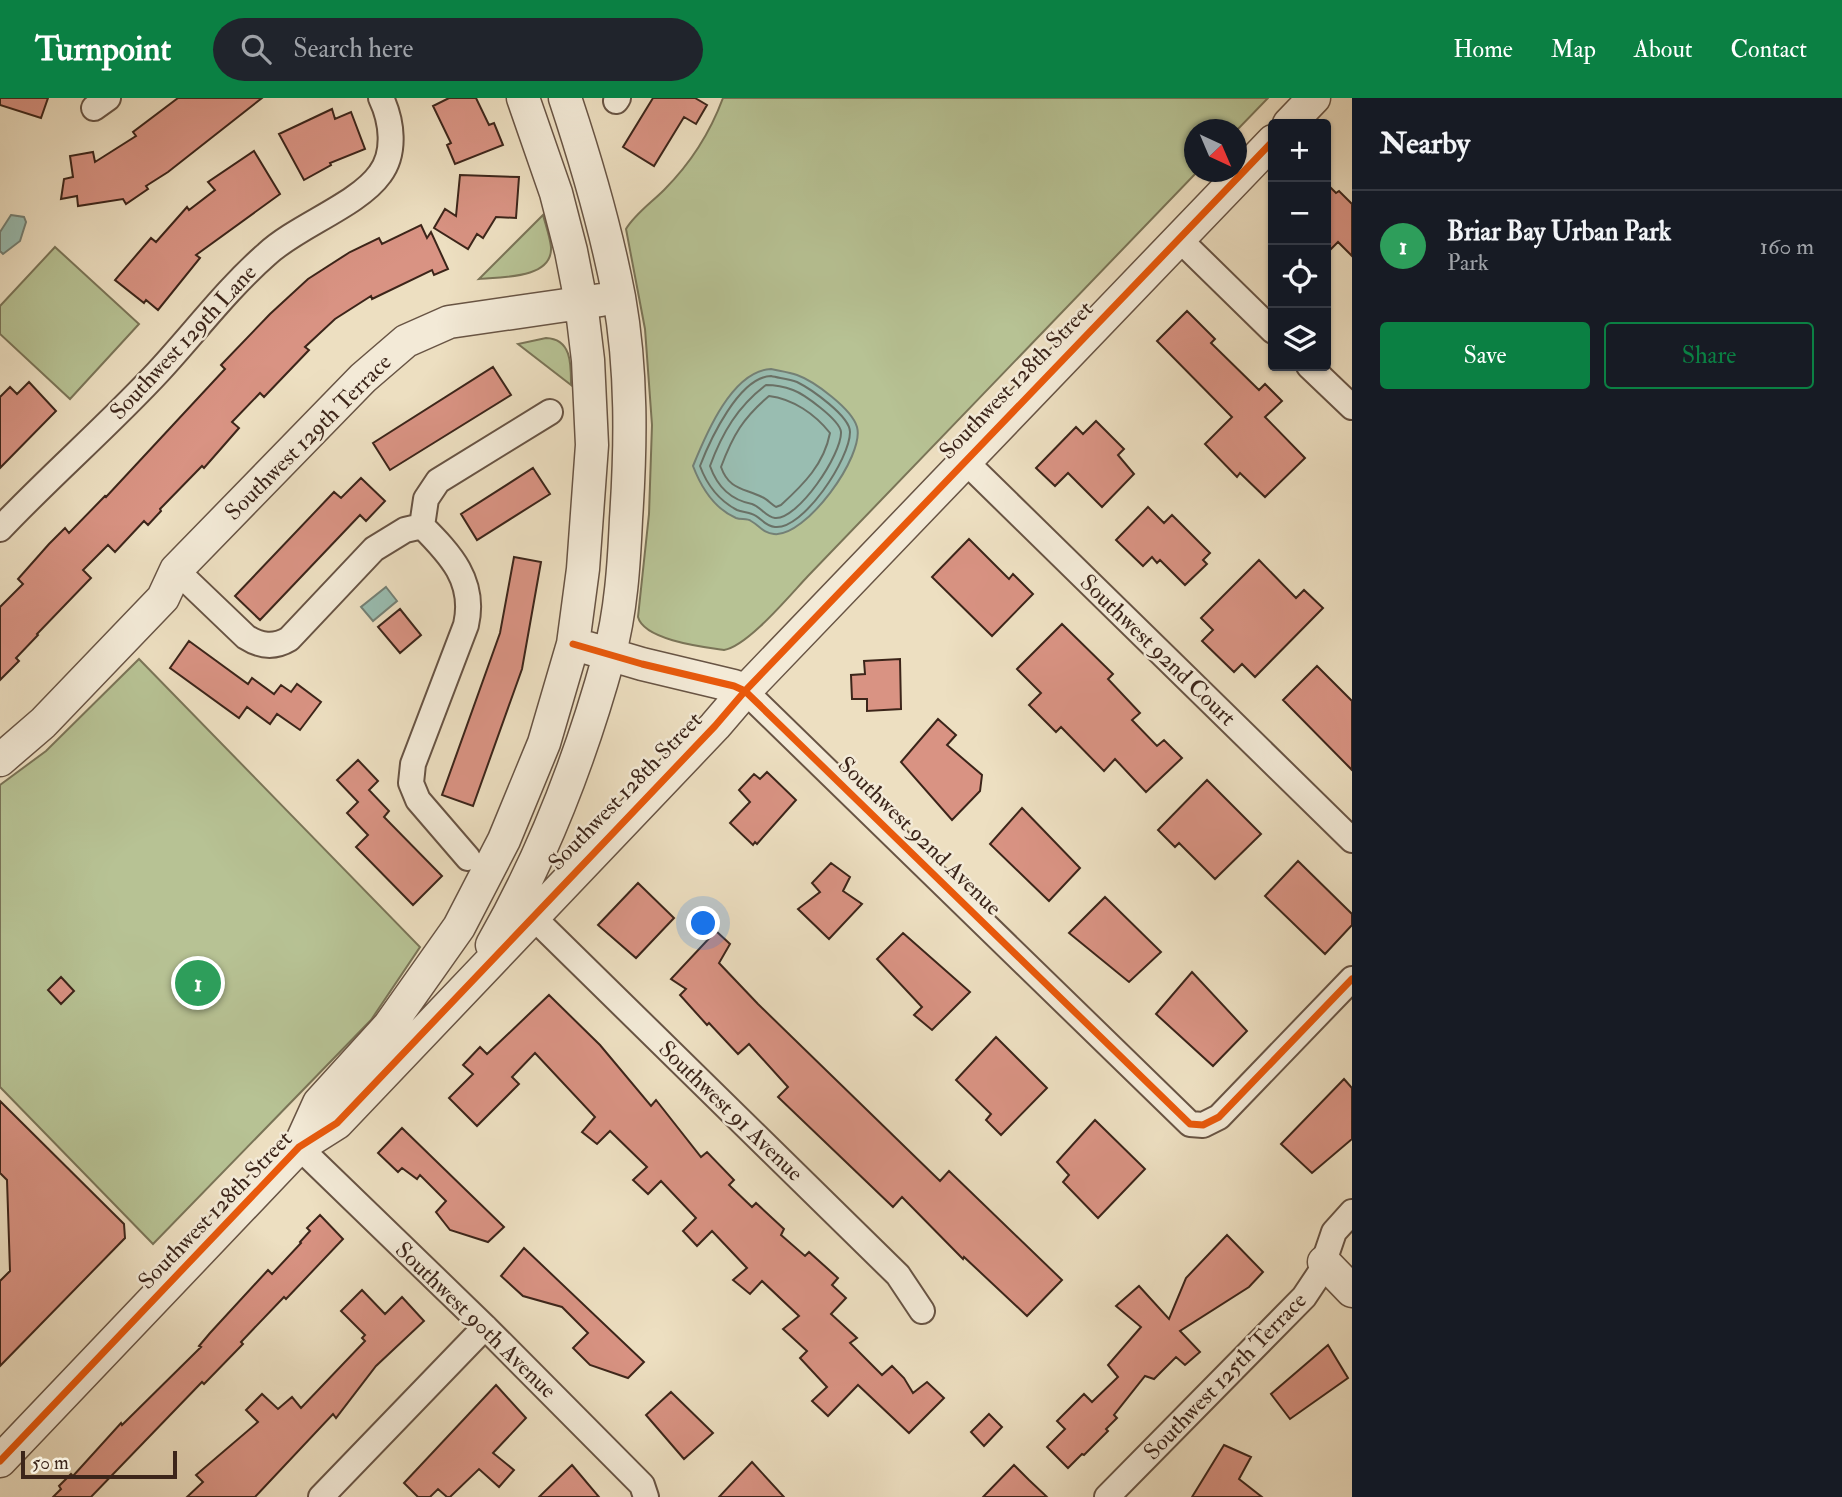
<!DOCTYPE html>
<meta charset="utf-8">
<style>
:root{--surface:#171b24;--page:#20242c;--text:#f1f3f6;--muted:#9ea1a6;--line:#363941;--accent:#0b8043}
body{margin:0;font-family:"IM FELL Double Pica",serif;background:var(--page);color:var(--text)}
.controls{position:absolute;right:21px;top:21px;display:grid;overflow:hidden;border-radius:7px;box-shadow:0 2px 5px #0004}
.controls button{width:63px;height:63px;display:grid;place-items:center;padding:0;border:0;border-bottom:2px solid var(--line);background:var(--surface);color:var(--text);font:35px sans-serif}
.compass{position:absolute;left:1184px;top:21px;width:63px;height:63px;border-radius:50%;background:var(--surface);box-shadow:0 2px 5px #0004;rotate:136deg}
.scale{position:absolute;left:21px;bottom:18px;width:156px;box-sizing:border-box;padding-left:7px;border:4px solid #3c251a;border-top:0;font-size:19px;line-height:24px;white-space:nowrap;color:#3c251a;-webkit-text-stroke:5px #f3ead7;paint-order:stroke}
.you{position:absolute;left:704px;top:826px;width:24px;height:24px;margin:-18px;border:5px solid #fff;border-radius:50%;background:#1a73e8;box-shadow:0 0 0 10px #1a73e833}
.badge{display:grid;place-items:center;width:46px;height:46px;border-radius:50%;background:var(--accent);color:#fff;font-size:23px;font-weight:700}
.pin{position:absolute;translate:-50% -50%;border:4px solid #fff;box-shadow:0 2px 7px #0006}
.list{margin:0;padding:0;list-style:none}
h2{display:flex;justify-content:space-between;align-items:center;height:91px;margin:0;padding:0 28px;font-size:30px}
h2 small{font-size:23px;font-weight:400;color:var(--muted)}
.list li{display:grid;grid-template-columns:46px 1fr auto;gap:21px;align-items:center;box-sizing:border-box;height:112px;padding:0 28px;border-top:2px solid var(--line)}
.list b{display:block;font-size:26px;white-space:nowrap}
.list p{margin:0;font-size:23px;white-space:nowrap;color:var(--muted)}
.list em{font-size:23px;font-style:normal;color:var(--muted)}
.actions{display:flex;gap:14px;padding:21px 28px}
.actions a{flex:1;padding:16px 0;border:2px solid var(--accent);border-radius:7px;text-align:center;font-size:24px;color:var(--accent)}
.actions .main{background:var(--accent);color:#fff}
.icon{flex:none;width:38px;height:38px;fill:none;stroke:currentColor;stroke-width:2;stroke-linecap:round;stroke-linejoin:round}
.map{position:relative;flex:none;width:1352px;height:1399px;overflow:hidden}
header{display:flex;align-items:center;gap:42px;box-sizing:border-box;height:98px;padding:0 35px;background:var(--accent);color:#fff}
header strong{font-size:33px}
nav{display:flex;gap:38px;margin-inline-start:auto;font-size:24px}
.search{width:490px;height:63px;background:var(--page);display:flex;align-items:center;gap:18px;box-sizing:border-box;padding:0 24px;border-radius:38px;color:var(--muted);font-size:26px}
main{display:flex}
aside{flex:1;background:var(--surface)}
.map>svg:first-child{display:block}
.green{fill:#b7c294;stroke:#7a7457;stroke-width:2}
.water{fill:#99bdb1;stroke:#748075;stroke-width:2}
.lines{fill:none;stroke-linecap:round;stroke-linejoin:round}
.shore{stroke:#6a7166;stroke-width:2}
.building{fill:#d99383;stroke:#3c251a;stroke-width:2}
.minor-casing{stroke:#685444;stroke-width:28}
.tertiary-casing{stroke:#685444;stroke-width:35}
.minor{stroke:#f3ead7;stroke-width:24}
.tertiary{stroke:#f3ead7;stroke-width:32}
.cycleway-casing{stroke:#f3ead7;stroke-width:11}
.cycleway{stroke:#e8590c;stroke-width:7}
.labels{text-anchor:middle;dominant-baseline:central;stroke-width:5;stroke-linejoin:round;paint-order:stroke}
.street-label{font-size:23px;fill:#3c251a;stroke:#f3ead7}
</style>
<header>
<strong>Turnpoint</strong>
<div class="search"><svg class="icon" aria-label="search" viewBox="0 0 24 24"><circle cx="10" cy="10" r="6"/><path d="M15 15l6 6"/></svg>Search here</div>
<nav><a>Home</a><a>Map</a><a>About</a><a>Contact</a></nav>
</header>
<main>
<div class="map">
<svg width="1352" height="1399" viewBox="0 0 1352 1399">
<rect width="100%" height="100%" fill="#eddfc1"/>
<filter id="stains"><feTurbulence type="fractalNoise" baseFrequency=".00286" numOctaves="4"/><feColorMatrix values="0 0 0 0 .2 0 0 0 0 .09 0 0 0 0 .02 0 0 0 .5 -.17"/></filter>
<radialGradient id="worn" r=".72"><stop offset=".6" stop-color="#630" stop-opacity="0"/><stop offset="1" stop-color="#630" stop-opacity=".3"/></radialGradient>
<path class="green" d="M723,0h545l-31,32h-42v42h2l-389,404c-18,19 -60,70 -84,74 -21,-3 -80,-10 -86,-33l11,-103 3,-89 -7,-96 -19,-100c9,-15 25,-26 38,-39 26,-26 46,-57 59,-92z
M543,117c3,11 7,22 8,32 2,32 -50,30 -72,32z
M55,149l84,77 -69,75 -70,-65v-28z
M546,240c26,1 25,27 25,47l-53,-41z
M139,561l281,288 -49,73 -218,224 -153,-157v-302l46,-34z"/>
<path class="water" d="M11,117l13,2 2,5 -6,19 -17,13 -3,-3v-19z
M771,271c9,2 18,3 26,6 17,6 55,34 60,52 8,29 -52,111 -83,107 -11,-1 -14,-8 -23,-13 -4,-3 -10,-1 -15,-3 -23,-10 -35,-31 -43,-52 13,-32 39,-95 78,-97z
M386,489l11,14 -24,20 -12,-14z"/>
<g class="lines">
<path class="shore" d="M771,278c8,2 18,3 26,6 14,7 53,34 53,50 0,27 -47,98 -75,95 -11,-1 -14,-10 -23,-13 -5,-2 -10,-2 -15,-4 -19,-10 -30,-25 -37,-44 10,-26 39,-89 71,-90z
M766,287c8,0 19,2 27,5 11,4 47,30 48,42 1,22 -43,88 -66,86 -9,-1 -14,-11 -23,-14 -21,-4 -35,-18 -42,-38 12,-33 28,-60 56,-81z
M769,298c24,3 46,18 61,37 -6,31 -26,51 -49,72l-5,2c-5,-3 -9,-8 -14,-10 -18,-9 -33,-7 -41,-30 12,-32 22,-49 48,-71z"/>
</g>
<path class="building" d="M0,0h48l-7,20 -41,-13z
M178,0h84l-94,74 -22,14 2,3 -22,15 -3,-5 -45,7 -1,-10 -16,3 3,-20 9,-2 -3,-21 23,-4 2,10 41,-26 -3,-4z
M449,0h27l13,27 5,-2 9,22 -48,19 -8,-19 4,-2 -18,-37z
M653,0h42l12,7 -11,19 -12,-7 -30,49 -31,-19z
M332,11l3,10 16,-7 14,37 -35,14 1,2 -27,15 -25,-46z
M254,53l26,43 -84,61 4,3 -42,52 -12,-10 -2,3 -29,-23 36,-42 5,4 31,-35 2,3 26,-20 -7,-8z
M460,77l59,2 -3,41 -20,-1 -13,21 -6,-4 -9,15 -34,-21 11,-19 11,7z
M1326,85l10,10 3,-2 13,13v52l-14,-14 -12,12z
M421,127l6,13 4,-6 17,37 -14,6 -2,-5 -60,29 -1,-3 -36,23 -30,28 4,3 -45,47 -4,-4 -28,29 7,6 -35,40 -2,-2 -42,43 1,2 -13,14 -4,-4 -29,31 -7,-7 -25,25 8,8 -54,56 1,1 -22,23 3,3 -19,19v-73l23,-23 -5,-5 31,-35 16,-16 4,5 36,-37 1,1 119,-128 -4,-4 49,-51 38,-35 42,-27 29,-14 3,6z
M1187,213l28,28 -4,4 48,47 6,-6 17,17 -17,16 40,41 -40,39 -25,-24 -3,4 -32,-33 27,-27 -75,-76z
M493,269l18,28 -121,75 -17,-27z
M29,284l27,29 -56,57v-71l10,-10 7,7z
M1096,323l28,28 -6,6 16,19 -32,33 -34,-34 -13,13 -19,-18 40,-41 7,7z
M533,370l17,26 -73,46 -16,-26z
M361,380l24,23 -19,20 -6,-6 -100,105 -25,-24 99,-104 7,6z
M1148,409l16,16 8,-8 38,38 -7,7 4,4 -22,21 -25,-25 -3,3 -5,-6 -9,9 -27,-26z
M969,441l40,40 4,-5 20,20 -41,42 -60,-59z
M514,459l27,5 -19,107 -49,137 -31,-11 58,-162z
M1259,462l37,38 8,-8 19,18 -68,69 -13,-13 -8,8 -32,-31 11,-11 -12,-12z
M400,511l21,26 -21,18 -22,-26z
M1062,526l51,50 -5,5 32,34 -8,7 25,26 7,-6 18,18 -36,34 -31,-33 -11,12 -43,-44 -5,5 -27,-27 12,-12 -24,-24z
M189,543l59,43 4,-6 22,16 7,-9 10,7 6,-8 24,18 -21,28 -23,-16 -7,10 -23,-17 -8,11 -69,-50z
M900,561l1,50 -34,2v-12h-15l-1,-24 14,-1 -1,-13z
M1317,568l35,35v69l-69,-70z
M938,621l18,16 -9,10 35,30 -2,16 -28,29 -51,-58z
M358,662l20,21 -9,9 20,21 -5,6 58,59 -29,29 -57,-58 12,-12 -21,-22 11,-11 -21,-22z
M767,674l29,28 -39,44 -2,-2 -2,3 -23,-22 20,-21 -11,-12 15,-16 6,5z
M1207,682l54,54 -46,45 -36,-36 -4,4 -17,-17z
M1022,710l58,60 -31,33 -59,-57z
M1298,763l54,53v11l-27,29 -60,-58z
M831,765l19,14 -7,14 19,13 -33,35 -31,-30 22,-17 -8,-9z
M638,785l36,35 -38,40 -38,-33z
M1105,799l56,55 -32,30 -60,-49z
M716,833l14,13 -11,19 39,41 182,177 9,-10 113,109 -35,36 -63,-59 -1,2 -61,-62 -9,10 -115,-110 10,-10 -39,-43 -11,10 -29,-31 -2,2 -27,-30 6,-6 -15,-10z
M903,835l67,59 -38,38 -18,-15 8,-8 -45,-48z
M1192,874l55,59 -34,35 -57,-52z
M61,879l13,14 -13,13 -13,-14z
M549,897l51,50 51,61 5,-6 45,57 6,-5 27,28 -5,5 23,22 4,-4 28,26 -3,6 24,21 4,-4 29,26 -6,7 14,13 -15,16 26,24 -7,5 32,32 10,-9 12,12 9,15 14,-11 17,16 -35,35 -51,-48 -30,31 -16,-15 15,-14 -27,-29 7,-7 -24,-22 16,-13 -37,-35 -12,13 -17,-14 14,-12 -35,-37 -15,15 -14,-15 13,-13 -35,-37 -13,13 -15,-14 14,-13 -37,-36 -13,13 -15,-12 13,-15 -60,-64 -23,24 7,7 -42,42 -28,-28 24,-24 -10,-9 17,-18 7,7z
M996,939l51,51 -46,47 -15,-15 5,-6 -35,-34z
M1344,981l8,9v51l-40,34 -31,-29z
M0,1003l124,123 1,14 -125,128v-85l10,-10 -3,-91 -7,-7z
M1095,1022l50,49 -47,49 -35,-36 6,-7 -12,-13z
M402,1030l102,99 -16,15 -38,-12 -14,-18 10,-11 -26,-26 -3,4 -15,-11 -4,4 -20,-19z
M320,1117l23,24 -57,60 -2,-2 -43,45 2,2 -39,40 -2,-2 -111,115h-38l8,-8 -2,-3 12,-12 2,2 48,-53 1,2 79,-78 -2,-1 11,-13 58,-63 4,4 29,-31 -1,-1 10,-11 -3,-3z
M1227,1137l36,37 -14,15 -69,44 20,21 -15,13 -9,-8 -22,22 -9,-3 -31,39 3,3 -11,11 2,2 -24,24 -2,-1 -14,14 -21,-21 18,-18 -8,-8 27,-27 8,8 26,-25 -10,-12 33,-38 -25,-21 23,-20 30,33 17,-41z
M524,1150l120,114 -16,16 -38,-13 -17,-17 15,-15 -26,-26 -39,-11 -22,-20z
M362,1192l23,24 17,-17 22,24 -48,45 -40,52 -3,-4 -78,83h-68l16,-15 -7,-7 62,-53 -12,-12 16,-16 16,15 14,-12 9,11 64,-67 -3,-3 3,-3 -24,-24z
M1328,1247l20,33 -58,41 -19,-25z
M496,1287l30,33 -33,35 21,17 -15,17 -20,-18 -29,28h-3l-9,-8 -8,8h-12l-14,-14z
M671,1294l42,41 -29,26 -38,-44z
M989,1316l13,13 -18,19 -13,-14z
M1224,1347l27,12 -12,22 23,18h-70z
M752,1364l32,35h-65z
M572,1367l27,32h-60z
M1014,1367l15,15 18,17h-64z"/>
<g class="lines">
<g class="minor-casing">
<path id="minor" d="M616,3l2,-3
M94,10l14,-10
M1179,141l94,92
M1309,268l43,41
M965,363l387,379
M422,428c28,28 54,55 44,99l-53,139 -2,19 7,17 50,58
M422,428l4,-27 12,-18 112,-69
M0,431c51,-54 108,-103 159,-158 36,-39 68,-82 108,-117 30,-28 91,-49 113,-80 16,-21 12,-53 1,-76
M176,472l70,67c14,9 28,11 43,2l85,-90 31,-19 17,-4
M745,593l445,433 13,1 16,-8 133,-138
M533,819l365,358 24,36
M299,1049l186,180 157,158 4,12
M321,1399l164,-170
M1107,1399l197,-200 16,-24 14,-41 18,-20"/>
</g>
<g class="tertiary-casing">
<path id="tertiary" d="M1289,26l25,-26
M588,550l54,16 92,22 11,5
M0,662l43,-37 120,-125 13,-28 187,-192 43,-37 43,-19 152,-22
M492,847c51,-89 90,-191 117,-289 12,-44 15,-92 17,-137 5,-74 6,-149 -7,-222 -13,-68 -32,-133 -54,-199
M299,1049l20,-44 70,-77 70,-99 45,-87 40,-97 29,-99 10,-75 9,-124 -4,-85 -7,-58 -10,-51 -15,-58 -33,-95
M1324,1164l28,29
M0,1363l299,-314 38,-24 378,-397 30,-35 528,-550"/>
</g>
<use href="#minor" class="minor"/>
<use href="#tertiary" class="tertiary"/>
<g class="cycleway-casing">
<path id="cycleway" d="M573,546l69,20 92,22 11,5 445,433 13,1 16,-8 133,-138
M0,1363l299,-314 38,-24 378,-397 30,-35 528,-550"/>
</g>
<use href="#cycleway" class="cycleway"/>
</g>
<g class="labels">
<g class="street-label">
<text transform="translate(183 244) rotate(-47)">Southwest 129th Lane</text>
<text transform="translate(1016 282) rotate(-46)">Southwest 128th Street</text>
<text transform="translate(308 339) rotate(-45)">Southwest 129th Terrace</text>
<text transform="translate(1158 552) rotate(44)">Southwest 92nd Court</text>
<text transform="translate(625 693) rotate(-46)">Southwest 128th Street</text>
<text transform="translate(920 738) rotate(44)">Southwest 92nd Avenue</text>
<text transform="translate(731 1013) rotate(44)">Southwest 91 Avenue</text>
<text transform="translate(215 1112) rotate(-46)">Southwest 128th Street</text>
<text transform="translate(476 1222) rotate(44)">Southwest 90th Avenue</text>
<text transform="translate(1225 1278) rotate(-46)">Southwest 125th Terrace</text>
</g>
</g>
<rect width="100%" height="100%" filter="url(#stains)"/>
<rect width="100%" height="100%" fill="url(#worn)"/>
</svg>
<div class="controls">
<button>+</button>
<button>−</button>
<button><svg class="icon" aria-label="locate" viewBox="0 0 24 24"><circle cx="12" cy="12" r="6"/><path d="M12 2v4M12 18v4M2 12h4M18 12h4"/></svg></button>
<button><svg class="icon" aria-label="layers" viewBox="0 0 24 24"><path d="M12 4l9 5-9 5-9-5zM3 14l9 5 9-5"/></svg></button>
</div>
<svg class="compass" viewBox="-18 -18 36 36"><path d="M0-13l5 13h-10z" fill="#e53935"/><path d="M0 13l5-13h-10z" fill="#9ea1a6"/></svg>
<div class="scale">50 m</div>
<div class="you"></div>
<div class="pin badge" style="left:198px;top:885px;background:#2e9e5b">1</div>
</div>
<aside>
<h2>Nearby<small></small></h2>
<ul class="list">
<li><span class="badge" style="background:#2e9e5b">1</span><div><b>Briar Bay Urban Park</b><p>Park</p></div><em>160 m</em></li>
</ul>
<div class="actions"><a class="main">Save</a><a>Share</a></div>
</aside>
</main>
